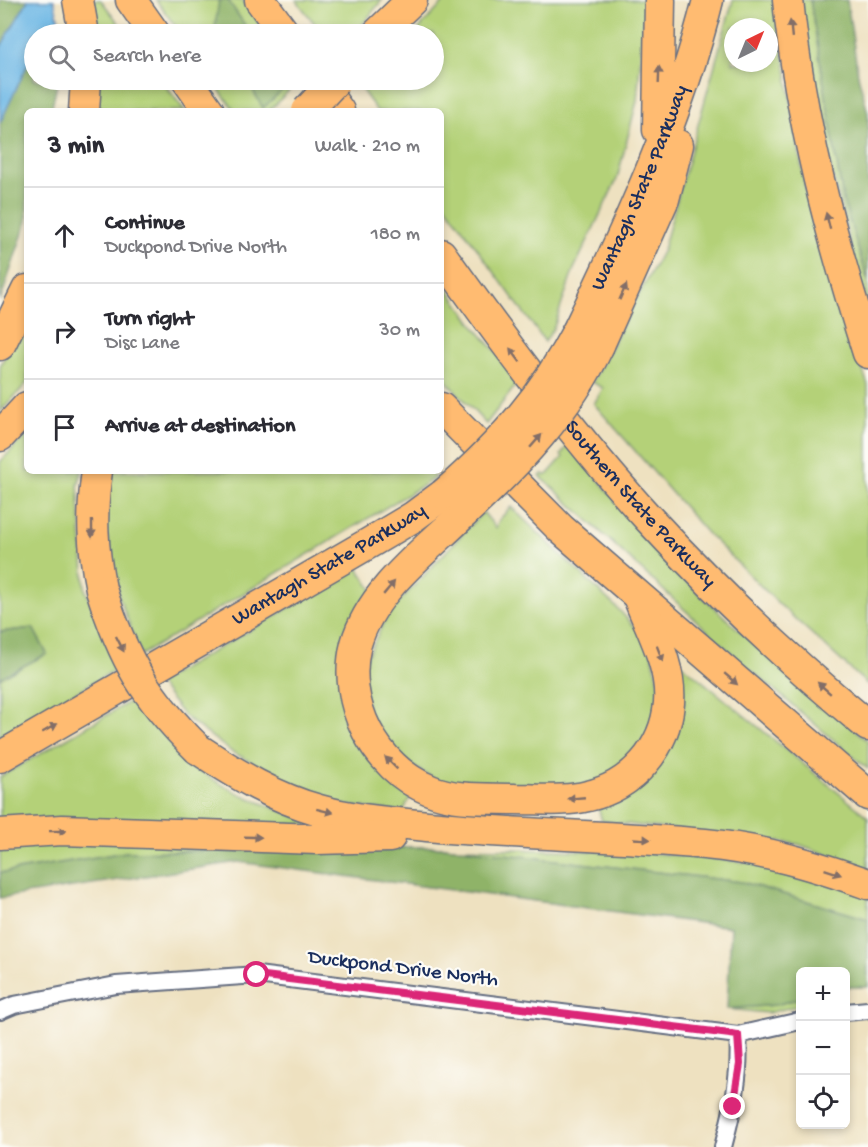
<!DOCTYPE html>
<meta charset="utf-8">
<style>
:root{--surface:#fff;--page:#f2f2f3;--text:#2b2b33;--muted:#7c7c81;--line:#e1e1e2}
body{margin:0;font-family:"Gochi Hand",sans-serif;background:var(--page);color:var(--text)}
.controls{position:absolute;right:18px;bottom:18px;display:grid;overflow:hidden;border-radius:9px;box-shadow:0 3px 9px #0003}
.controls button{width:54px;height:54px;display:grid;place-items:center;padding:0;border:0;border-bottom:2px solid var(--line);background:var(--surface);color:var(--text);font:30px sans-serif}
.compass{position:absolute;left:724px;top:18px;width:54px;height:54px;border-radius:50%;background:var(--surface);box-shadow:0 3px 9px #0003;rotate:43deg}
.stop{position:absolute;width:18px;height:18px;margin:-14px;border:4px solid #db2777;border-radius:50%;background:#fff}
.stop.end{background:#db2777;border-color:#fff;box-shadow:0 2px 6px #0008}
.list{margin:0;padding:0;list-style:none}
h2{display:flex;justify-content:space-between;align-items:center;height:78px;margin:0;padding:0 24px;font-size:26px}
h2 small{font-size:20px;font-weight:400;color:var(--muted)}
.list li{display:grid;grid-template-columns:39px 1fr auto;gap:18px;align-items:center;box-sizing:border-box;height:96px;padding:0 24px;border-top:2px solid var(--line)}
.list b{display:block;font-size:22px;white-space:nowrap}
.list p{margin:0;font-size:20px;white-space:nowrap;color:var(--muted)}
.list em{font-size:20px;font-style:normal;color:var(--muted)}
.icon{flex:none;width:33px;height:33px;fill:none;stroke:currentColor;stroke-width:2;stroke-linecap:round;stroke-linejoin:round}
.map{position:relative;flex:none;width:868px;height:1147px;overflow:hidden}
.search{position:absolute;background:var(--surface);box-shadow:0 3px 9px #0003;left:24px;top:24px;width:420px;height:66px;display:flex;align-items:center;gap:15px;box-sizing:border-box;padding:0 21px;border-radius:33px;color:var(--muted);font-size:22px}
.panel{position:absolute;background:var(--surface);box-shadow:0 3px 9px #0003;left:24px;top:108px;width:420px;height:366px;border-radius:9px}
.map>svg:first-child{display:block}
.green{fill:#b4d178;stroke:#68806b;stroke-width:1.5;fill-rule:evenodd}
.forest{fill:#8fb368;stroke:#557163;stroke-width:1.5}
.water{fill:#6bb6e4;stroke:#4372a1;stroke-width:1.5}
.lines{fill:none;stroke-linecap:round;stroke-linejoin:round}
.minor-casing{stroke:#656d80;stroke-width:20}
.motorway-casing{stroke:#656d80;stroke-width:33}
.minor{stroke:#fff;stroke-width:16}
.motorway{stroke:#ffbb71;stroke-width:30}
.motorway-bridge-casing{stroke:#656d80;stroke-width:33;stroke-linecap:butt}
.motorway-bridge{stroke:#ffbb71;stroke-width:30}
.oneway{fill:#826e67}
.route{stroke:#db2777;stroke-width:8}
.labels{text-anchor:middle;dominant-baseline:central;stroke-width:4.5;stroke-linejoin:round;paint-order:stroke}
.street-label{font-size:21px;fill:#1b2f5e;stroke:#fdfcf7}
</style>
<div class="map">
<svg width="868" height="1147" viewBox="0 0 868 1147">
<rect width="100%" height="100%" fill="#fdfcf7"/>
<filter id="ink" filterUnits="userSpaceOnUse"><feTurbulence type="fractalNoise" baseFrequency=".0167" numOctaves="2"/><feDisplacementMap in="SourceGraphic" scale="12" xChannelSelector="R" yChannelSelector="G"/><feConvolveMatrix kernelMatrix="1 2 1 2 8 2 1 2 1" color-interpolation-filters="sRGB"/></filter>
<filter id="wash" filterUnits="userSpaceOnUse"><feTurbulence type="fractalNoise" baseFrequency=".008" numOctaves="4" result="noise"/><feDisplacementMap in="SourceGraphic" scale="24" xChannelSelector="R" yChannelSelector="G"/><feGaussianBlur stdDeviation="1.35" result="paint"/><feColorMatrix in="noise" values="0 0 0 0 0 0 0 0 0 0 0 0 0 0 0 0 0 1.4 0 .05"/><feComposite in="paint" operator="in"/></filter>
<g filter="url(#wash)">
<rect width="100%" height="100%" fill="#eee1c0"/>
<path class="green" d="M88,0h13l26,34h-32z
M156,0h87l24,34h-86z
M296,0h86l-27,34h-32z
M446,0h199l-8,101 -20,78 -44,92 -19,56 -9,15 -104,-143v-88h-64l-15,-21 10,-10h62v-46h-20z
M733,0h42l30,188 32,112 31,85v300l-88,-80 -73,-72 -113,-129 9,-16 -11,-6 71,-132zM733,27h36v36h-36z
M798,0h12l33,200 25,81v31l-53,-207z
M97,80h64l24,31h-88z
M212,80h87l-30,31h-34z
M441,280l34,47 45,53 -34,44 -45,-49z
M27,315v68l-27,29v-46z
M27,434v37h55l-4,14 7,104 33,79 -118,69v-59l47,-24 -14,-26 -33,4v-170z
M570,442c39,52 80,104 127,149 55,53 113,102 171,150v28l-130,-110 -198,-183 3,-2 3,2 17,-19 -2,-2z
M109,471h325l-3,2 4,5 -294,177 -22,-58 -14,-69z
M511,507l107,102 31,33 11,48 -3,28 -19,39 -53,32 -136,-2 -55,-31 -26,-41 -6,-48 26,-53 95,-102 13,16 3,-8z
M358,568l15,23 -34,81 73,121 -9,19 -68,-8 -62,-21 3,-9 -44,-22 -48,-36 -26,-33z
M679,662l189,155v52l-70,-25 -196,-23 -5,-17 76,-62 11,-39z
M136,698c18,24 37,51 61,70 33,27 80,40 119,56l-316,-1v-46z
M86,840l555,12 123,12 104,28v27l-126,-37 -297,-35 -319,5 -126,21v-30z
M800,998v7l-32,8 -41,-4 49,-4z"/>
<path class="forest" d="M0,0h28l-28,48z
M219,0h9l23,34h-37z
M810,0h37l11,75 10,38v168l-25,-81z
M34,51v29h24l-7,31h-24v110l-27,80v-178z
M247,80h34l5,7 -23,21z
M33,628l14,26 -47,24v-46z
M445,847l297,35 126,37v68h-22v-15h-46v26l-24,7 -49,4 4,-82 -493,-65 -238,36v-25l126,-21z"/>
<path class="water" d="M28,0h26l5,21 -11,13h-14v17l-34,72v-75z"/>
</g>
<g filter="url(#ink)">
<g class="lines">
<g class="minor-casing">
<path id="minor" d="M0,1011l14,-6 102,-20 141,-10 481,60 62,-14
M846,1012l22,-2
M723,1147c10,-38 18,-73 15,-112"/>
</g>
<g class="motorway-casing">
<g id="motorway">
<path d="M78,0l6,34"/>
<path d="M131,0l24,34"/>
<path d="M260,0l25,34"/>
<path d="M788,0c12,121 43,237 80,353"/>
<path d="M377,34l35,-34"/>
<path d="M187,80l22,31"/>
<path d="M317,80l22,31"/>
<path d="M84,111l2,-31"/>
<path d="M658,130l2,-130"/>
<path id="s1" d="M441,254c65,91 133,183 208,265 68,74 142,143 219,207"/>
<path id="s2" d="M579,328c51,-106 101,-214 129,-328"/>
<path d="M0,345l27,-55"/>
<path d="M599,345l65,-146 14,-54"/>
<path d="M441,408l120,121 307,266"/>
<path d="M0,436l27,-29"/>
<path d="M97,471c-6,43 -5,75 4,118"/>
<path d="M465,512c-38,38 -94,78 -109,132 -15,58 19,124 74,146 26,11 58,8 85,9 24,0 50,3 73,-3 44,-10 77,-47 81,-93 3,-36 -17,-71 -30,-104"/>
<path d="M198,749c38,25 77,49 121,61 35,10 72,12 108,16 93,9 185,9 278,18 56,5 109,21 163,40"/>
<path id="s3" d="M0,757l371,-215 42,-25 31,-23"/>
<path d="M0,834l62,-4 255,9 73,-2"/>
</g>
</g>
<use href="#minor" class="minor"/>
<use href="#motorway" class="motorway"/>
<g class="motorway-bridge-casing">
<path id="motorway-bridge" d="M307,111l29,-31
M444,494c57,-50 100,-98 135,-166
M465,512c53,-49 103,-101 134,-167
M101,589c22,70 44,108 97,160"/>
</g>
<use href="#motorway-bridge" class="motorway-bridge"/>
</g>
<defs><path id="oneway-solid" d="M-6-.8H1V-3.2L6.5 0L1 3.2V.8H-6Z" transform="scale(1.5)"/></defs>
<g class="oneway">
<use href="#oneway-solid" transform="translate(791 29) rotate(-96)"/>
<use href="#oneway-solid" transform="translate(659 75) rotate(-88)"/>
<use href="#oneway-solid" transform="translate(828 221) rotate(-104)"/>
<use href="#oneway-solid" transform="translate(623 292) rotate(-66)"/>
<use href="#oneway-solid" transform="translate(515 355) rotate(-127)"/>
<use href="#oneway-solid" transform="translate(536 441) rotate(-49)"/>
<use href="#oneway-solid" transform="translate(92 529) rotate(90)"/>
<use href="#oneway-solid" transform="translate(389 588) rotate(-50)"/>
<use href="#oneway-solid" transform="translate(120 644) rotate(63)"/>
<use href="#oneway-solid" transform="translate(660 654) rotate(69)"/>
<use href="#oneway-solid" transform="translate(731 679) rotate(41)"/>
<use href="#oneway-solid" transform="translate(824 688) rotate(-139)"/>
<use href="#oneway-solid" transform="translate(50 728) rotate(-30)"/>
<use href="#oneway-solid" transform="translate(391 763) rotate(-135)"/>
<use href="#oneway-solid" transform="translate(576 798) rotate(175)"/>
<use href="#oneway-solid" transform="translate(325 811) rotate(14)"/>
<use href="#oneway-solid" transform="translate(58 831) rotate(-1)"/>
<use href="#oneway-solid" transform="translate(253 837) rotate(2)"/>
<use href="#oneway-solid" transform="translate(642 839) rotate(3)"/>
<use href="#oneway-solid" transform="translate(833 872) rotate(19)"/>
</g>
</g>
<g class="lines" filter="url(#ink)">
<path class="route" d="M257,975l481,60 2,29 -7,43"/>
</g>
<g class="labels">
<g class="street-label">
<text stroke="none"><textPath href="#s2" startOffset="153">Wantagh State Parkway</textPath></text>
<text stroke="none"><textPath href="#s1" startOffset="320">Southern State Parkway</textPath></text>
<text stroke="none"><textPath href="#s3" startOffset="381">Wantagh State Parkway</textPath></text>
<text transform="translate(403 970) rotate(7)">Duckpond Drive North</text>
</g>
</g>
</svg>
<div class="controls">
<button>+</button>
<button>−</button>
<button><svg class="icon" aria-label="locate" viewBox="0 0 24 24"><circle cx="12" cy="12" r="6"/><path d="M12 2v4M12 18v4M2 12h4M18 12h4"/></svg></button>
</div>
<svg class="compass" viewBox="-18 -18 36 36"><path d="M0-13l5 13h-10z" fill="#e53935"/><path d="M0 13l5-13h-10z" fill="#7c7c81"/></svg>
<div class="stop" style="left:257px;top:975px"></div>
<div class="stop end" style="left:733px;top:1107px"></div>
<div class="search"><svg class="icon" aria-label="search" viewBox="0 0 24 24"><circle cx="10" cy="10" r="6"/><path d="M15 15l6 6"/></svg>Search here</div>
<section class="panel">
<h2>3 min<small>Walk · 210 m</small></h2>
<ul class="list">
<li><svg class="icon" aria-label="ahead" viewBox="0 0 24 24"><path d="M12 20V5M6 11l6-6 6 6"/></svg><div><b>Continue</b><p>Duckpond Drive North</p></div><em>180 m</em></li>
<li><svg class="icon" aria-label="right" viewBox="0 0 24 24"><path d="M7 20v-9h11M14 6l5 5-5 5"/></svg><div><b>Turn right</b><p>Disc Lane</p></div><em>30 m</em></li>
<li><svg class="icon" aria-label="arrive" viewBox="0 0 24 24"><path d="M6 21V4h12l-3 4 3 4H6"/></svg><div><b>Arrive at destination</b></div></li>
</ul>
</section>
</div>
